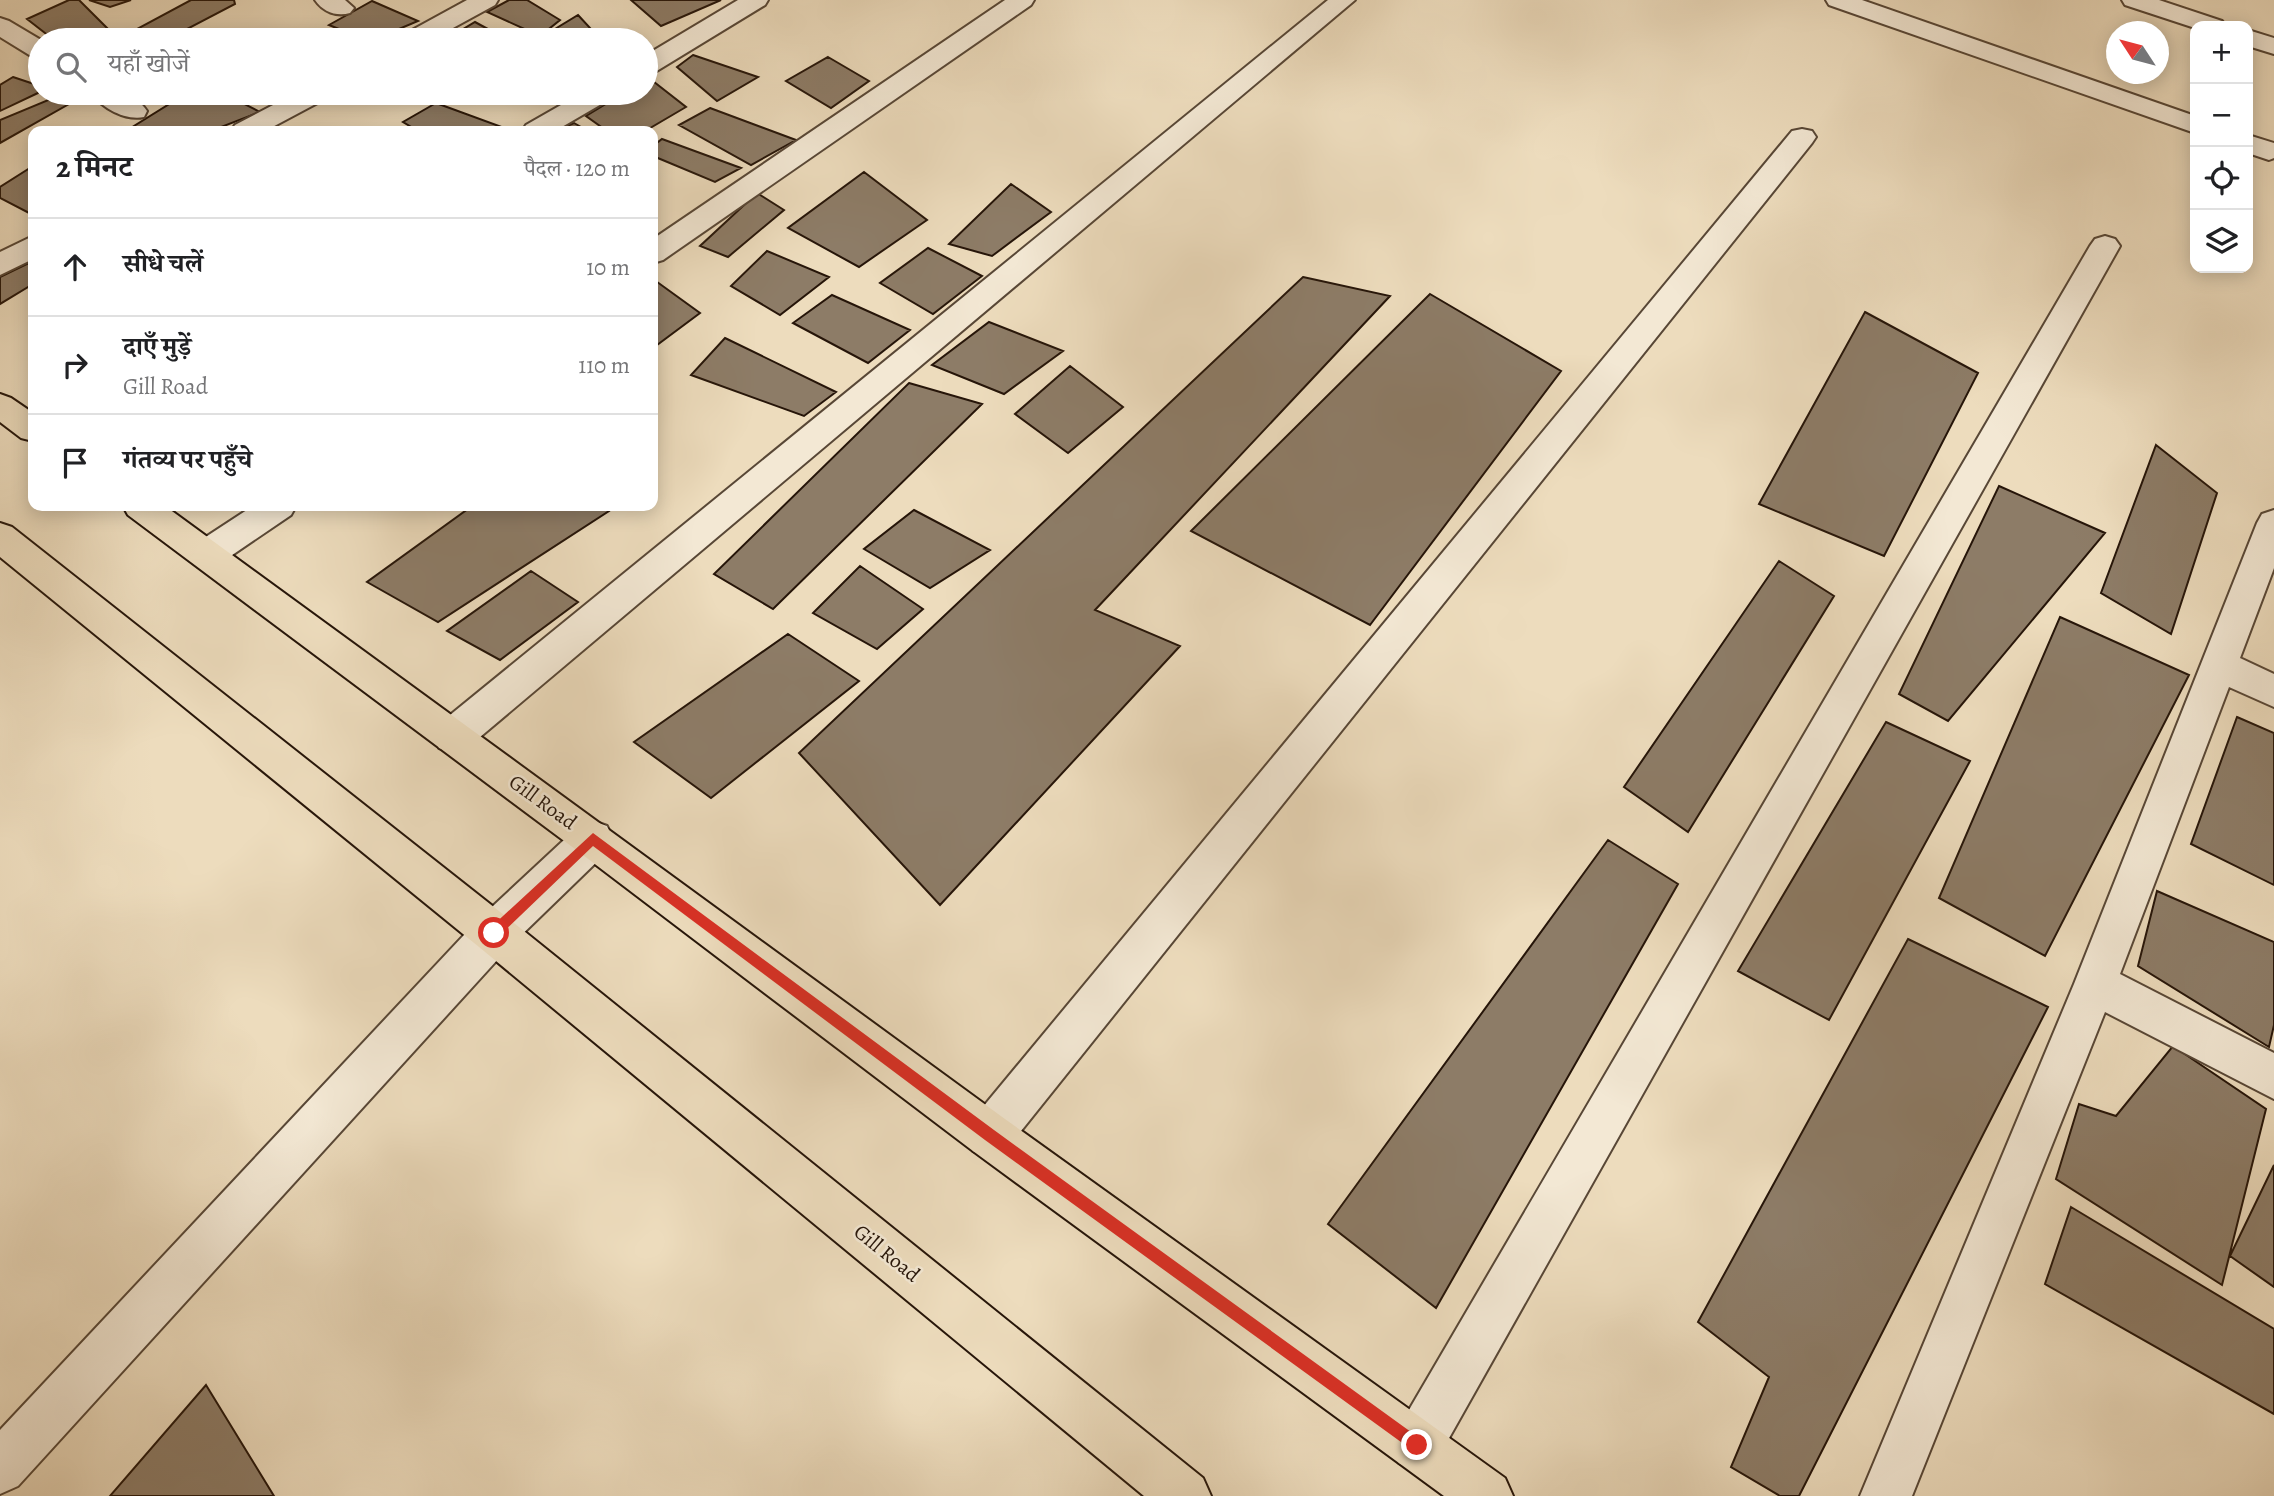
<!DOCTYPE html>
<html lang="hi">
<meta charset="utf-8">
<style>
:root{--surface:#fff;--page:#f6f6f6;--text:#202124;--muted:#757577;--line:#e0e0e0}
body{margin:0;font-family:Alegreya,"Noto Serif Devanagari",serif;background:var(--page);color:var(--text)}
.controls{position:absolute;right:21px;top:21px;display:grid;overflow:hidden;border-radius:14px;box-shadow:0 4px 18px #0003}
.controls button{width:63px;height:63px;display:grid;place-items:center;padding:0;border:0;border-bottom:2px solid var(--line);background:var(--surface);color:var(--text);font:35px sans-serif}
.compass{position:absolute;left:2106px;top:21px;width:63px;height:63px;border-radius:50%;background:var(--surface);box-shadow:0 4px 18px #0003;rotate:306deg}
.stop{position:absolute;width:21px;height:21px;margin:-16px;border:5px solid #d93025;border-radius:50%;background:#fff}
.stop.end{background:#d93025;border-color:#fff;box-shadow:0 2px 7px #0008}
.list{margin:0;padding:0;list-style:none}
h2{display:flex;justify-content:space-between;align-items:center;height:91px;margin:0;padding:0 28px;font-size:30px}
h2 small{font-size:23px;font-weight:400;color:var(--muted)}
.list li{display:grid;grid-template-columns:46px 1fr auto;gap:21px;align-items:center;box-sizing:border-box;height:98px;padding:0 28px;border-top:2px solid var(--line)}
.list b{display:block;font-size:26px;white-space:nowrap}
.list p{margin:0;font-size:23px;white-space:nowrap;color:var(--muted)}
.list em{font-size:23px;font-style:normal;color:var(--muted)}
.icon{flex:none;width:38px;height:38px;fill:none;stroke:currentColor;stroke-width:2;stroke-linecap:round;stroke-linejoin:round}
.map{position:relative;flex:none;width:2274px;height:1496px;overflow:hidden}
.search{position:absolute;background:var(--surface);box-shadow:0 4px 18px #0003;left:28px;top:28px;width:630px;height:77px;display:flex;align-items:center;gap:18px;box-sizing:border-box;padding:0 24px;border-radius:38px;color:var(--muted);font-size:26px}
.panel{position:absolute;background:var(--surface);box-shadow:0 4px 18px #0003;left:28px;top:126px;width:630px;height:385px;border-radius:14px}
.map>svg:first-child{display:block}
.building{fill:#8d7c67;stroke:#261509;stroke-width:2}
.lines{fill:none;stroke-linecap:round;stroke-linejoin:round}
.street-casing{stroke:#584736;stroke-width:4}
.primary-casing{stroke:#261509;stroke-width:4}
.street{fill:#f3e8d4;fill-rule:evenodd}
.primary{fill:#eddcbd;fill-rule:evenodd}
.route{fill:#d93025}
.labels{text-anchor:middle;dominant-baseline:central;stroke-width:5;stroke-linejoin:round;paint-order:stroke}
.street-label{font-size:21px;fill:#261509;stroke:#f3e8d4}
</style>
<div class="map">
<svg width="2274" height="1496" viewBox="0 0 2274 1496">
<rect width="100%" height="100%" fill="#eddcbd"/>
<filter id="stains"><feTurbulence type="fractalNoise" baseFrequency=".00286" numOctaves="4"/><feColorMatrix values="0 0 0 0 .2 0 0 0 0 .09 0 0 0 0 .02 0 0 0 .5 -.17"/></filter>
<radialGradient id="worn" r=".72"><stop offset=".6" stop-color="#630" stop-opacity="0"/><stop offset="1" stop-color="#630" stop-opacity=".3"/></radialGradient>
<path class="building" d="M69,0h10l31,31 -23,9h-33l-27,-21z
M89,0h42l-21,7z
M191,0h43l1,4 -65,34 -35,-8z
M509,0h18l33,20 -20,16 -53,-24z
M631,0h90l-60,26z
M372,1l46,20 -45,19h-7l-37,-15z
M578,15l13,14 -16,11h-38z
M475,22l33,18h-63z
M693,55l65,22 -41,24 -40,-34z
M828,57l41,24 -38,27 -45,-27z
M13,77l27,9v6l-40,19v-26z
M649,78l37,29 -41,24h-38l-21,-15 38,-23h22v-13z
M187,93h36l37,19 -49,19h-85z
M53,98l16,6 -69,39v-23z
M436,103l74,27 -92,1 -15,-9z
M710,108l86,32 -45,25 -72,-40z
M574,123l14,8h-32z
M662,139l79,29 -26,14 -62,-26v-10z
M33,166v49l-33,-17v-11z
M864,172l63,48 -68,47 -71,-39z
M1011,184l40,28 -59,44 -43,-12z
M757,193l27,17 -56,47 -28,-11z
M928,248l54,28 -49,38 -53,-31z
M767,251l62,26 -49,38 -49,-29z
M33,261v23l-33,20v-27z
M1303,277l87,19 -295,314 85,36 -240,259 -141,-152z
M653,279l47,34 -47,35z
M1430,294l131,77 -191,254 -179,-94z
M832,295l78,35 -42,33 -75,-40z
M1865,312l113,61 -94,183 -125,-52z
M989,322l74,29 -59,43 -72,-29z
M725,338l111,54 -32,24 -113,-41z
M1070,366l53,41 -55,46 -53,-39z
M909,383l73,21 -209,205 -59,-35z
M2156,445l61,48 -46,141 -70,-41z
M1999,486l106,47 -157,188 -49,-27z
M472,506h133l4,5 -171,111 -71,-40z
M914,510l76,40 -60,38 -66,-39z
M1779,561l55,35 -146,236 -64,-45z
M860,566l63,43 -46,40 -64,-36z
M531,571l47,31 -78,58 -53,-29z
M2060,617l129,58 -144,281 -106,-58z
M788,634l71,47 -148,117 -77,-56z
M2237,717l37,16v152l-83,-41z
M1886,722l84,39 -141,259 -91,-49z
M1608,840l70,44 -242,424 -108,-84z
M2157,891l117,51v83l-5,22 -131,-81z
M1908,939l140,68 -249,489h-19l-49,-29 38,-90 -71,-55z
M2173,1046l93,63 -44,176 -166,-106 23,-75 37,12z
M2274,1165v122l-44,-31z
M2071,1207l203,122v85l-229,-130z
M206,1385l68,111h-164z"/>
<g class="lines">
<g class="street-casing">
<path id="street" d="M315,0h30l9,8 -4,5c-13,4 -27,-1 -35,-13z
M467,0h31l-3,5 -64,35h-32l4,-5z
M738,0h30l-3,5 -110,67 -9,2v-19z
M1005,0h29l-3,5 -368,255 -10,3v-24z
M1328,0h27l-888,748 -14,4 -14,-4 -5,-12 5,-12z
M1826,0h36l333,116v17l-366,-128z
M2122,0h37l63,21 4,5h-31v2l-70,-23z
M0,18l9,3 32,19 -1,19 -9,-3 -31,-19z
M2248,30l26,8v16l-26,-8z
M92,93c21,0 42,-2 55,18l-3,6c-18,4 -43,-9 -52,-24z
M296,93h33l-4,6 -60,32h-34l4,-6z
M582,93h32l-4,6 -55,32h-33l4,-6z
M1802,129l10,2 4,6 -4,6 -807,1008 -16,7 -16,-7 -7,-16 7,-16 819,-988z
M2248,135l26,8v15l-5,2 -21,-7z
M33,236v23l-33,16v-23z
M2105,236l10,3 5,7 -685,1217 -18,8 -18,-8 -8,-18 8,-18 691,-1181 5,-7z
M253,506h43l-5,9 -72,49 -12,4 -12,-4 -5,-10 5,-10z
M2274,510v58l-34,90 34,16v33l-45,-20 -109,287 154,79v46l-169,-87 -193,484h-52l214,-512 183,-461 5,-9z
M593,821l14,5 6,13 -6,13 -98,95 -491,539 -18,8v-64l479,-511 100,-93z"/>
</g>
<g class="primary-casing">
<path id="primary" d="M0,394l11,4 22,15v28l-12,-3 -21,-16z
M123,506h42l840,613 500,359 8,18h-69l-471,-345 -394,-299 -451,-337z
M0,523l12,4 497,392 694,559 8,18h-67l-665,-549 -479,-390z"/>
</g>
<use href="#street" class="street"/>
<use href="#primary" class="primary"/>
</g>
<path class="route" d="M593,833l401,297 428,310 3,5 -3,5 -5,3 -5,-3 -427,-310 -392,-294 -95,91h-9v-8z"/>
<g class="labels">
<g class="street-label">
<text transform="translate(543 802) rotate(36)">Gill Road</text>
<text transform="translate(887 1253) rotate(39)">Gill Road</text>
</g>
</g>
<rect width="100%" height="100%" filter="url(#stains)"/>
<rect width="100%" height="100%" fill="url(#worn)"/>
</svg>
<div class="controls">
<button>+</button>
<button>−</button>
<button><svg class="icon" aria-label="locate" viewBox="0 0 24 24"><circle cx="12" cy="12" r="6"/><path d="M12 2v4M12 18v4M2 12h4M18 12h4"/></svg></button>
<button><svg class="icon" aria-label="layers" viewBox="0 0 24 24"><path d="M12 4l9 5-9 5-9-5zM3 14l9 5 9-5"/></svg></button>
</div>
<svg class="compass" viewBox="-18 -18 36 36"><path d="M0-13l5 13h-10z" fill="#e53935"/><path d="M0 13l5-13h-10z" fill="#757577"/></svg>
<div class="stop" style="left:494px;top:933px"></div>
<div class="stop end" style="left:1417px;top:1445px"></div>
<div class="search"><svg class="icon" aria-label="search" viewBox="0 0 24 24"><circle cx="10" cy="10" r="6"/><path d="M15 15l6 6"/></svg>यहाँ खोजें</div>
<section class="panel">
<h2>2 मिनट<small>पैदल · 120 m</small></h2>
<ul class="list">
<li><svg class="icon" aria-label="ahead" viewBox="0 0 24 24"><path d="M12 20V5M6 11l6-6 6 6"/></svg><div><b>सीधे चलें</b></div><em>10 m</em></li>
<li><svg class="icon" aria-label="right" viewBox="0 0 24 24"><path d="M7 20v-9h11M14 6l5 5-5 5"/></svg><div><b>दाएँ मुड़ें</b><p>Gill Road</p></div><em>110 m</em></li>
<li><svg class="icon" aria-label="arrive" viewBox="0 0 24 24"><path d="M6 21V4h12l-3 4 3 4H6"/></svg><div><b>गंतव्य पर पहुँचे</b></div></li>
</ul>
</section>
</div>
